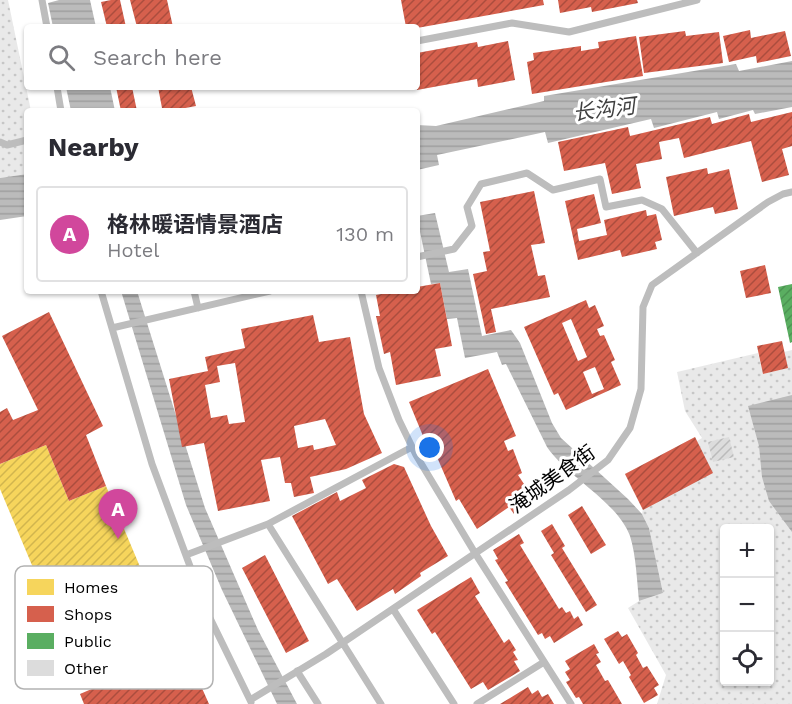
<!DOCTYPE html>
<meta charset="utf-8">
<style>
:root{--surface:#fff;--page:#f7f7f7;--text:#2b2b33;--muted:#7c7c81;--line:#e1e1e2;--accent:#7c3aed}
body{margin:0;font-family:"Work Sans","Noto Sans SC",sans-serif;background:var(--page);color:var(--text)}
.controls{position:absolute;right:18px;bottom:18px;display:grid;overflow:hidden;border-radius:6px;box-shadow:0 2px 4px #0004}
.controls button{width:54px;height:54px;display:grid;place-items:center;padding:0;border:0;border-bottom:2px solid var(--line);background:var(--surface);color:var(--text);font:30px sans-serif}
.you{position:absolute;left:430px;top:448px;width:21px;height:21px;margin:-15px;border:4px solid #fff;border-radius:50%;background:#1a73e8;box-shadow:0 0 0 9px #1a73e833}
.badge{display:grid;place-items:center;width:39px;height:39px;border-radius:50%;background:var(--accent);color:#fff;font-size:20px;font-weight:700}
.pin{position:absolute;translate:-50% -50px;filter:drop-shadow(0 2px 3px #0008)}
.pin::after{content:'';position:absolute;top:32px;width:21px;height:18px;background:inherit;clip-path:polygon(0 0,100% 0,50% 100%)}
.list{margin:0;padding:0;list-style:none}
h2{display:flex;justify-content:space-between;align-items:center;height:78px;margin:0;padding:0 24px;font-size:26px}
h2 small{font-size:20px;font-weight:400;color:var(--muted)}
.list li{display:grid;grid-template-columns:39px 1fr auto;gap:18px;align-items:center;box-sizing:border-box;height:96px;margin:0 12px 12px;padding:0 12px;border:2px solid var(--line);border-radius:6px}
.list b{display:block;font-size:22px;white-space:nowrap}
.list p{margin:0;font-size:20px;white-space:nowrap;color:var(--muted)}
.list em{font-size:20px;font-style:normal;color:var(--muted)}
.icon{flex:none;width:33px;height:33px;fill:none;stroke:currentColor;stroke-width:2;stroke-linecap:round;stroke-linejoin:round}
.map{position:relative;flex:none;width:792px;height:704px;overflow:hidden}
.search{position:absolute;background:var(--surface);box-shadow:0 2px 4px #0004;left:24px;top:24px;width:396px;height:66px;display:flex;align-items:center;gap:15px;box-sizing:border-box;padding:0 21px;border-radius:6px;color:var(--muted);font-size:22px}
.panel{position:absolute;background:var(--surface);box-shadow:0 2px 4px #0004;left:24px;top:108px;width:396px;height:186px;border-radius:6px}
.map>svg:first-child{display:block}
.grass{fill:url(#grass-dots);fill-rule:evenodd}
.water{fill:url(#water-rules)}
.homes{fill:url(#homes-hatch)}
.shops{fill:url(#shops-hatch);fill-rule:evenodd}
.public{fill:url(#public-hatch)}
.building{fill:url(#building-hatch)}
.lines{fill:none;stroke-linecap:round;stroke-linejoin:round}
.lane{stroke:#bdbdbd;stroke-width:7}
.labels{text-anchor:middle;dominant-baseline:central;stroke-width:6;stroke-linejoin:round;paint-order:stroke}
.street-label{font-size:20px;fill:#000;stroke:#fff}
.water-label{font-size:21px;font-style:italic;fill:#3f3f3f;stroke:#fff}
.key{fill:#fff;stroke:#b2b2b2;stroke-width:1.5}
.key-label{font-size:16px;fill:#000}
</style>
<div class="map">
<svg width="792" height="704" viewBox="0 0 792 704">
<defs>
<pattern id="grass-dots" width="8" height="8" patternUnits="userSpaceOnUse" patternTransform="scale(1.5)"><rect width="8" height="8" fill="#e9e9e9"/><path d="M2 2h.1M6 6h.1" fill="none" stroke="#c6c6c6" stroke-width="1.8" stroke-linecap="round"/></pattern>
<pattern id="water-rules" width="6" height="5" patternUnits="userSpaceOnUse" patternTransform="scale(1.5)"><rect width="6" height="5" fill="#bbb"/><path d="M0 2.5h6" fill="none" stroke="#9f9f9f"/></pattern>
<pattern id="homes-hatch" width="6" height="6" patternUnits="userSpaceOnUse" patternTransform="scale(1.5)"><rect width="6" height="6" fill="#f6d55c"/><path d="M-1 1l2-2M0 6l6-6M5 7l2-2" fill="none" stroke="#d1b54e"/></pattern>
<pattern id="shops-hatch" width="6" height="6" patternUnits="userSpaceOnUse" patternTransform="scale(1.5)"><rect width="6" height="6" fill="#d6604d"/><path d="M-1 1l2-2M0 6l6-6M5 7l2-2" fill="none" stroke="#ab4d3e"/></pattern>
<pattern id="public-hatch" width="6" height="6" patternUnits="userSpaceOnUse" patternTransform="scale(1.5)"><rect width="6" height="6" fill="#5aae61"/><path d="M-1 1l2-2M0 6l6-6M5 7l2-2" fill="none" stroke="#4c9452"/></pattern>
<pattern id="building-hatch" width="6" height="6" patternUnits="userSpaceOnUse" patternTransform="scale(1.5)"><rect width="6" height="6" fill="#dcdcdc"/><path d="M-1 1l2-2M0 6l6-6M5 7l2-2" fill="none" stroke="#bbb"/></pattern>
</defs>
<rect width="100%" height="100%" fill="#fff"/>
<path class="grass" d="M0,0h8l23,111h-4v63l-27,4z
M792,350v354h-135l9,-29 -38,-67 11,-7 24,-8 -14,-65 -7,-14 1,-5 -18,-35 70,-37 2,4 5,-3 -17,-27 -8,-39 81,-19 5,21 24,-6 -3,-16zM724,528h46v154h-46z"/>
<path class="water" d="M59,0h31l6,27h-43l-5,-24z
M792,61v46l-37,7 -2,-4 -34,9 -2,-7 -63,16 -3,-9 -103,24 -3,-11 -108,23 2,10 -22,5v-45l19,1 108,-25v-5l192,-32 3,7z
M66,87h44l5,24h-44z
M27,174v42l-27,4v-42z
M435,213l14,59 19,-3 14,67 29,-6 9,13 32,80 9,15 67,61 14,15 7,14 14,65 -24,8c-2,-20 -3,-46 -9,-65 -13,-35 -62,-58 -83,-89l-41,-83 -4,1 -5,-13 -32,6 -8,-40 -10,1 -7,-36 -9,1 -12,-57h-2v-11z
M121,291h16l68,217 53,122 39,74h-20l-55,-114 -36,-85z
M792,395v137l-23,-31 -7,-24 -3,-31 -11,-40z"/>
<path class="homes" d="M46,445l23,56 37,-15 40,95 -40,17 22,51 -52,21 -76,-181v-25z"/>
<path class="shops" d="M111,0h9l6,27h-19l-6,-25z
M130,0h37l6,27h-36z
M401,0h142l1,5 -127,23v-1h-11z
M558,0h79l1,3 -46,9 -1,-5 -31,6z
M750,30l1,8 34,-7 6,25 -34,7 -1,-7 -27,6 -6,-26z
M685,31l1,5 33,-4 4,31 -79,10 -5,-36z
M636,36l7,40 -111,18 -5,-32 7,-2 -1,-7 48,-7v5l18,-3 -1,-6z
M508,41l7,39 -37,7 -1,-8 -60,11v-37l60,-11 1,5z
M116,87h16l5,24h-16z
M158,87h33l5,19 -16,3 1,2h-28l9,-3z
M792,112v34l-10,3 7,26 -27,7 -11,-41 -67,17 -5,-20 -20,4 3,17 -26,5 5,24 -29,6 -7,-31 -41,8 -6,-29 70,-15 2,9 80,-19 2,7 37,-10 2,8z
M707,168l1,6 21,-5 9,40 -23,5 -2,-7 -39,9 -8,-39z
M534,191l11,52 -14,2 7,31 7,-1 5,22 -59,12 5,23 -10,2 -13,-60 14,-3 -4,-19 7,-1 -10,-49z
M594,194l7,29 -24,6 2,12 28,-6 -3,-15 42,-10 1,6 9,-2 6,26 -7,2 2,7 -35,8 -2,-7 -42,10 -13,-59z
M765,265l6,28 -25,5 -6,-27z
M440,283l12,63 -17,3 6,27 -45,9 -6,-33 -6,2 -8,-38h4l-4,-21 22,-4h19v-4z
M586,300l3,8 6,-3 9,21 -7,3 3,7 4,-1 11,25 -4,2 10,23 -55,25 -8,-17 -4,2 -30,-68zM571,319l16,38 -9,4 -16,-38zM595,367l9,22 -12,5 -9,-22z
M49,312l54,114 -17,9 20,51 -37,15 -23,-56 -46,19v-52l7,-4 6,12 25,-10 -36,-74z
M313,315l6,27 31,-5 14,77 18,39 -36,16 -36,8 4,16 -20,4 -3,-14h-6l-5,-26 -19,3 9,41 -52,10 -14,-68 -22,4 -13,-68 39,-8 -3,-14 40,-9 -4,-19zM235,363l10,59 -16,2 -2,-9 -16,3 -6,-33 15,-3 -3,-16zM325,419l11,26 -22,5 -1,-5 -15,3 -4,-22z
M782,341l6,27 -25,6 -6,-28z
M488,369l28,67 -12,5 4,10 5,-2 9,24 -4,2 16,24 -20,15 -5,-7 -32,22 -18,-30 -3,2 -29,-67 -4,2 -14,-34z
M695,437l18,36 -70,37 -18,-36z
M394,464l10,3 27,59 17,30 -28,17 1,3 -26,18 -2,-5 -36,22 -20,-32 -9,5 -36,-68 45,-24 3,9 26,-13 -4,-8z
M582,506l24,39 -15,9 -23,-39z
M552,524l13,22 -3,2 35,57 -11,7 -35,-57 3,-2 -13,-22z
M519,534l5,9 -4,2 39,64 3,-2 4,6 4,-2 4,8 4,-3 5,9 -29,18 -4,-7 -5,3 -3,-6 -4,2 -33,-53 3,-1 -13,-21 3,-1 -5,-9z
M265,555l44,86 -23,12 -44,-85z
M471,577l9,16 -5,3 29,47 5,-4 7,11 -3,2 5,8 -4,1 6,10 -32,19 -5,-8 -12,7 -36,-57 -3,2 -15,-24z
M618,631l4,6 5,-3 11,19 -2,2 7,13 4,-2 12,19 -5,3 4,7 -14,8 -15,-26 2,-2 -8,-14 -4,3 -15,-25z
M594,644l5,9 -3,1 5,8 -5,3 9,16 3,-1 14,24h-39l-4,-7 -3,1 -10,-16 4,-2 -5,-8 5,-3 -5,-8z
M180,651l5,10 4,-2 20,45h-125l-4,-10z
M528,687l4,7 6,-4 4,7 6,-3 6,10h-54z"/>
<path class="public" d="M792,284v58l-2,1 -12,-56z"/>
<path class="building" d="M729,437l5,20 -21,5 -5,-20z"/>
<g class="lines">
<path class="lane" d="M42,0l5,27
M417,41l95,-18 57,9 128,-32
M57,87l4,24
M0,142l7,3 20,-5
M417,257l37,-8 18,-23 -5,-19 14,-23 46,-11 26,17 47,-11 6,28 36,-7 20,9 35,44
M101,291l51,173 55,148 44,90
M194,291l4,17
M361,291l18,77 20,52 17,35 59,98 96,151
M112,328l158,-37
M268,524l113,180
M186,555l82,-31 144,-77
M393,609l61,95
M297,671l21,33
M250,700l76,-46 243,-164 39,-30 22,-32 11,-39 2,-82 9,-22 116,-83 15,-8 9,-2
M477,704l67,-42"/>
</g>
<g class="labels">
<g class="street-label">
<text transform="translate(552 479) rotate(-36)">淹城美食街</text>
</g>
<g class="water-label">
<text transform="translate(604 109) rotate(-7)">长沟河</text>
</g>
</g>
<rect x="15" y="566" width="198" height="123" rx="9" class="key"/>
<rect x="27" y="579" width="27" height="16" fill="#f6d55c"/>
<rect x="27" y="606" width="27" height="16" fill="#d6604d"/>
<rect x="27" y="633" width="27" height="16" fill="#5aae61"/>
<rect x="27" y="660" width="27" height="16" fill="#dcdcdc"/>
<g class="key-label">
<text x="64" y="593">Homes</text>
<text x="64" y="620">Shops</text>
<text x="64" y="647">Public</text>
<text x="64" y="674">Other</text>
</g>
</svg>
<div class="controls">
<button>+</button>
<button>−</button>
<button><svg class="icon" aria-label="locate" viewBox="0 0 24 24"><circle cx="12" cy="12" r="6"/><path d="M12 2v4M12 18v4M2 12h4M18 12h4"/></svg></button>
</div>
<div class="you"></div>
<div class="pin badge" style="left:118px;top:539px;background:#d1479c">A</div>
<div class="search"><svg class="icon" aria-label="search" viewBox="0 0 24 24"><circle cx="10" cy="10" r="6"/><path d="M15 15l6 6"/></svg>Search here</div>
<section class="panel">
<h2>Nearby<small></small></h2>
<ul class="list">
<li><span class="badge" style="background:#d1479c">A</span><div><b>格林暖语情景酒店</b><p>Hotel</p></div><em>130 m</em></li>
</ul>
</section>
</div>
